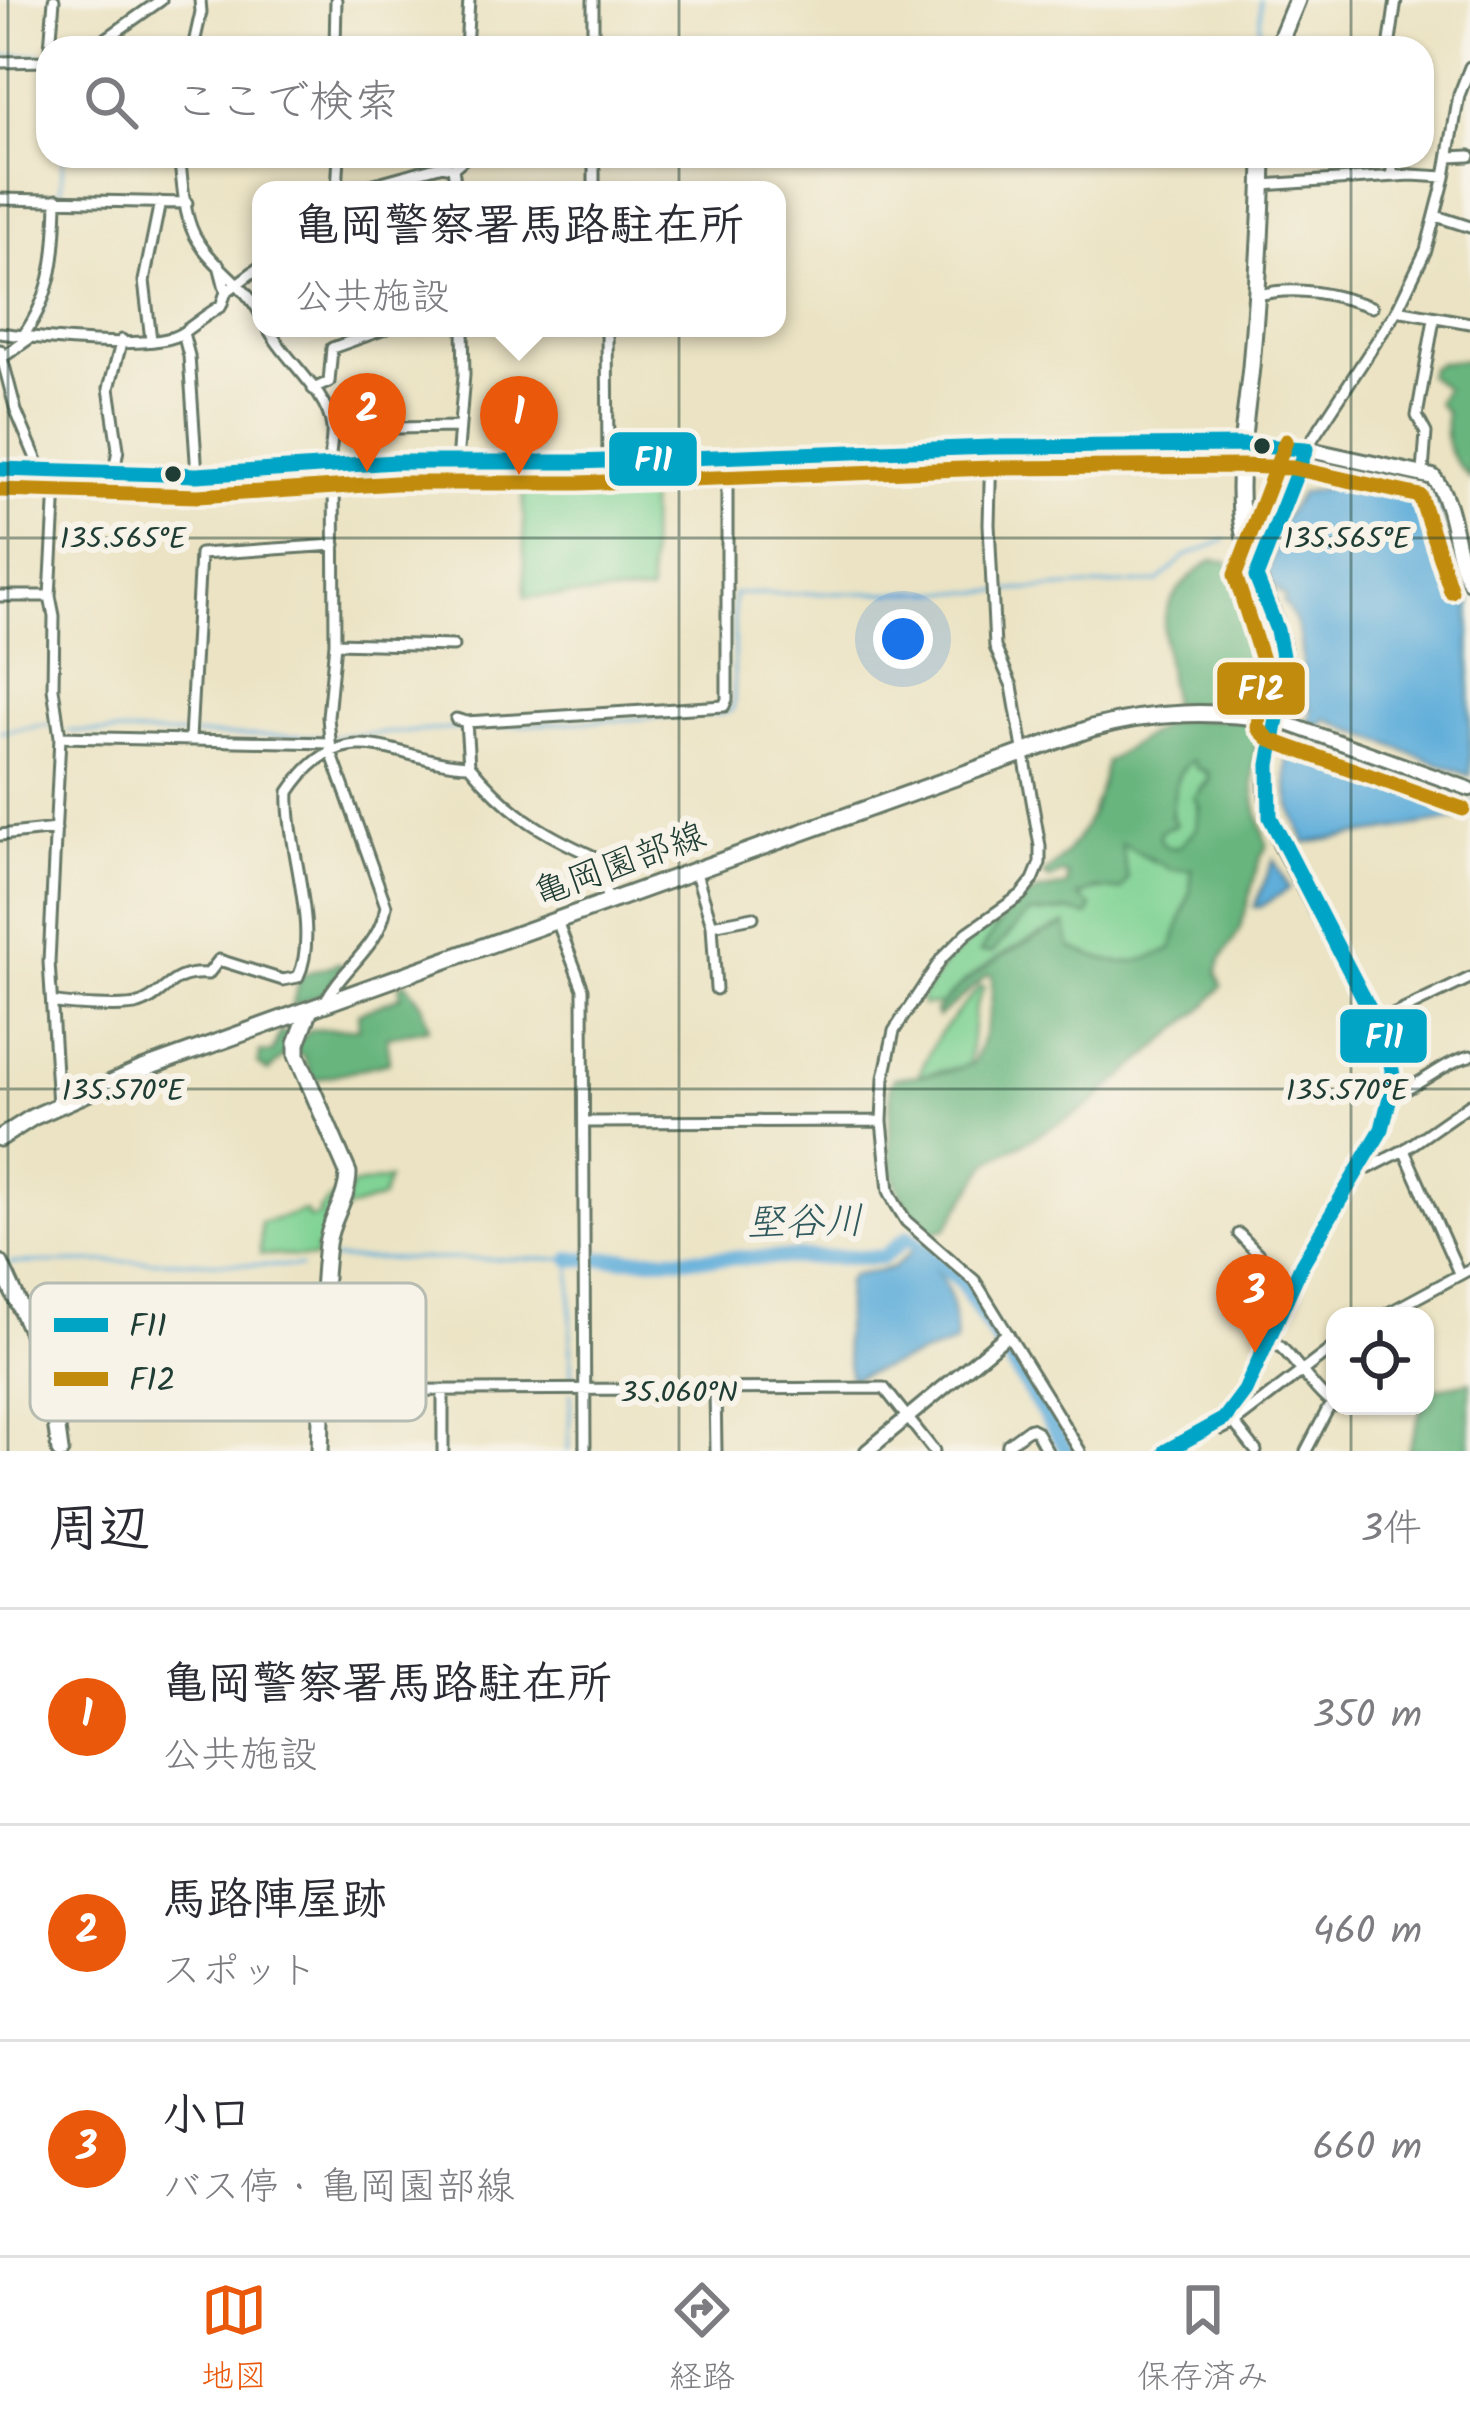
<!DOCTYPE html>
<html lang="ja">
<meta charset="utf-8">
<style>
:root{--surface:#fff;--page:#f2f2f3;--text:#2b2b33;--muted:#7c7c81;--line:#e1e1e2;--accent:#ea580c}
body{margin:0;font-family:Kalam,"Klee One",sans-serif;background:var(--page);color:var(--text)}
.controls{position:absolute;right:36px;bottom:36px;display:grid;overflow:hidden;border-radius:24px;box-shadow:0 3px 9px #0004}
.controls button{width:108px;height:108px;display:grid;place-items:center;padding:0;border:0;border-bottom:3px solid var(--line);background:var(--surface);color:var(--text);font:60px sans-serif}
.you{position:absolute;left:903px;top:639px;width:42px;height:42px;margin:-30px;border:9px solid #fff;border-radius:50%;background:#1a73e8;box-shadow:0 0 0 18px #1a73e833}
.badge{display:grid;place-items:center;width:78px;height:78px;border-radius:50%;background:var(--accent);color:#fff;font-size:39px;font-weight:700}
.pin{position:absolute;translate:-50% -99px;filter:drop-shadow(0 3px 6px #0008)}
.pin::after{content:'';position:absolute;top:63px;width:42px;height:36px;background:inherit;clip-path:polygon(0 0,100% 0,50% 100%)}
.popup{position:absolute;left:252px;top:181px;width:534px;height:156px;box-sizing:border-box;display:grid;place-content:center;border-radius:24px;background:var(--surface);filter:drop-shadow(0 3px 9px #0005);font-size:39px;white-space:nowrap;color:var(--muted)}
.popup b{font-size:45px;color:var(--text)}
.popup::after{content:'';position:absolute;left:50%;top:100%;margin-left:-24px;border:24px solid transparent;border-top-color:var(--surface)}
.list{margin:0;padding:0;list-style:none}
h2{display:flex;justify-content:space-between;align-items:center;height:156px;margin:0;padding:0 48px;font-size:51px}
h2 small{font-size:39px;font-weight:400;color:var(--muted)}
.list li{display:grid;grid-template-columns:78px 1fr auto;gap:36px;align-items:center;box-sizing:border-box;height:216px;padding:0 48px;border-top:3px solid var(--line)}
.list b{display:block;font-size:45px;white-space:nowrap}
.list p{margin:0;font-size:39px;white-space:nowrap;color:var(--muted)}
.list em{font-size:39px;font-style:normal;color:var(--muted)}
.icon{flex:none;width:66px;height:66px;fill:none;stroke:currentColor;stroke-width:2;stroke-linecap:round;stroke-linejoin:round}
.map{position:relative;flex:none;width:1470px;height:1451px;overflow:hidden}
.search{position:absolute;background:var(--surface);box-shadow:0 3px 9px #0004;left:36px;right:36px;top:36px;height:132px;display:flex;align-items:center;gap:30px;box-sizing:border-box;padding:0 42px;border-radius:36px;color:var(--muted);font-size:45px}
.sheet{height:804px;background:var(--surface)}
nav{display:flex;justify-content:space-around;align-items:center;box-sizing:border-box;height:168px;border-top:3px solid var(--line);background:var(--surface);font-size:33px;color:var(--muted)}
nav a{display:grid;justify-items:center;gap:6px}
nav .on{color:var(--accent)}
.map>svg:first-child{display:block}
.green{fill:#81d395;stroke:#508864;stroke-width:3}
.forest{fill:#68b57e;stroke:#447959;stroke-width:3;fill-rule:evenodd}
.water{fill:#61aeda;stroke:#407687;stroke-width:3}
.lines{fill:none;stroke-linecap:round;stroke-linejoin:round}
.stream{stroke:#61aeda;stroke-width:3}
.river{stroke:#61aeda;stroke-width:15}
.minor-casing{stroke:#676;stroke-width:15}
.tertiary-casing{stroke:#676;stroke-width:18}
.secondary-casing{stroke:#676;stroke-width:20}
.primary-casing{stroke:#676;stroke-width:21}
.minor{stroke:#fff;stroke-width:9}
.tertiary{stroke:#fff;stroke-width:12}
.secondary{stroke:#fff;stroke-width:14}
.primary{stroke:#fff;stroke-width:15}
.bus-1-casing{stroke:#f7f3e8;stroke-width:24}
.bus-2-casing{stroke:#f7f3e8;stroke-width:24}
.bus-1{stroke:#02a4c6;stroke-width:15}
.bus-2{stroke:#c18c0d;stroke-width:15}
.ticks{fill:none;stroke:#1f3d34;stroke-width:3;stroke-opacity:0.45}
.bus-dot{fill:#1f3d34;stroke:#f7f3e8;stroke-width:4.5}
.labels{text-anchor:middle;dominant-baseline:central;stroke-width:12;stroke-linejoin:round;paint-order:stroke}
.street-label{font-size:36px;fill:#1f3d34;stroke:#f7f3e8}
.water-label{font-size:39px;font-style:italic;fill:#30595e;stroke:#f7f3e8}
.key{fill:#f7f3e8;stroke:#b6bcb2;stroke-width:3}
.key-label{font-size:33px;fill:#1f3d34}
.ticks-label{font-size:30px;text-anchor:middle;fill:#1f3d34;stroke:#f7f3e8;stroke-width:12;stroke-linejoin:round;paint-order:stroke}
.line-badge{stroke:#f7f3e8;stroke-width:4.5}
.badge-label{font-size:33px;text-anchor:middle;font-weight:bold;fill:#fff}
</style>
<div class="map">
<svg width="1470" height="1451" viewBox="0 0 1470 1451">
<rect width="100%" height="100%" fill="#f7f3e8"/>
<filter id="ink" filterUnits="userSpaceOnUse"><feTurbulence type="fractalNoise" baseFrequency=".00833" numOctaves="2"/><feDisplacementMap in="SourceGraphic" scale="24" xChannelSelector="R" yChannelSelector="G"/><feConvolveMatrix kernelMatrix="1 2 1 2 8 2 1 2 1" color-interpolation-filters="sRGB"/></filter>
<filter id="wash" filterUnits="userSpaceOnUse"><feTurbulence type="fractalNoise" baseFrequency=".004" numOctaves="4" result="noise"/><feDisplacementMap in="SourceGraphic" scale="48" xChannelSelector="R" yChannelSelector="G"/><feGaussianBlur stdDeviation="2.7" result="paint"/><feColorMatrix in="noise" values="0 0 0 0 0 0 0 0 0 0 0 0 0 0 0 0 0 1.4 0 .05"/><feComposite in="paint" operator="in"/></filter>
<g filter="url(#wash)">
<rect width="100%" height="100%" fill="#ebe3c3"/>
<path class="green" d="M649,487l1,106 -125,4 -2,-104z
M1193,760l17,18 -11,12 -3,39 -18,19 -12,-1 -6,-6v-10l15,-5c-8,-23 -2,-52 18,-66z
M1120,842l32,19 40,8 -2,23 -18,56c-42,22 -60,16 -103,-1l-4,-23c-46,18 -90,44 -124,80l-19,1 -1,-7 24,-34 46,-42 5,6 -15,22 11,3 36,-39 39,-3c14,-22 29,-22 54,-21z
M980,986l4,1 -9,21 -6,57 -51,11 20,-41z
M388,1179l-6,19 -39,13 8,-25z
M340,1191l-17,57h-7v10l-56,-4 1,-31 45,-12 3,8 11,-4 -1,-5z"/>
<path class="forest" d="M1470,360v119c-23,-26 -26,-34 -24,-67l-9,-9 8,-15 -17,-13 2,-7 11,-6z
M1212,560l14,1 31,34 -17,8 2,12 13,13 15,-2 3,10 -11,2 -12,10 7,12 16,-7v40l-19,15 -83,-4c-5,-70 -27,-97 41,-144z
M1171,720h65l17,5c8,16 0,33 0,50 0,25 7,48 14,71l-7,12 -20,72 -18,28 -5,14 5,14 -15,19 -121,103 -97,54 -43,67 -17,4c-50,-51 -37,-82 -39,-147l4,-8 54,-6 25,-9c13,-28 21,-57 19,-88l-4,-1 -50,43 -3,-6c37,-39 81,-67 131,-87l4,23c42,17 60,23 102,1l18,-56 2,-23 -20,1 -51,-27 7,36 -7,11 -25,-1 -18,7 14,11 -4,9 -21,-5 -39,3 -36,39 -12,-1 30,-45 29,-16 28,-5 1,-11 -6,-2 -12,6 -7,-4c37,-29 56,-68 63,-113zM1193,760l3,8 12,4 2,9 -16,17 6,8 -4,23 -18,19 -12,-1 -6,-7 1,-9 16,-7 -6,-7c5,-22 0,-45 22,-57z
M339,963l5,3 -20,27 -32,13 9,-31z
M405,982l17,22 7,24 -42,9 2,25 -75,18 -11,-25 -16,-3 -19,20 -10,-8 2,-12 12,1 8,-21 25,5 5,-7 49,-2 -1,-15 43,-17 -2,-10z
M1470,1382v69h-62l19,-61z"/>
<path class="water" d="M1392,474l32,7 11,11 19,78 16,23v183l-145,-57 -3,7 -14,-5 4,-10c-19,-36 1,-72 -29,-109l3,-4 -19,-19 15,-58 19,-28z
M1301,736l169,65v16l-164,26c-16,-33 -23,-54 -18,-92l9,-3z
M1274,859l15,30 -29,18h-6z
M915,1248c36,33 38,49 41,95l-105,36 -7,-36 3,-62 5,-6 41,-7z"/>
<g class="lines">
<path class="stream" d="M81,48l72,-48
M1260,48v-48
M0,56l41,-2
M61,196l2,-40
M39,318l8,-18
M67,731l118,4
M0,732l53,-8
M195,735l130,1
M333,736l389,-22 10,-4 2,-7v-109l252,-2 172,-10 26,-25 41,-17
M333,1259h238v124
M9,1263l169,-2 123,6
M568,1451l3,-58"/>
<path class="river" d="M571,1259l312,-2 25,-20 53,45 106,169"/>
</g>
</g>
<g filter="url(#ink)">
<g class="lines">
<g class="minor-casing">
<path id="minor" d="M593,0v48
M50,48l4,-48
M93,48l68,-48
M193,48l8,-36 -1,-12
M335,48l1,-48
M466,48l3,-48
M1389,48l7,-48
M0,62l48,-1
M179,156c4,26 4,63 19,85 17,28 47,43 63,74
M594,156v34
M1390,156l3,20
M1449,157l21,-1
M453,168l3,22
M1263,185l148,-10 34,2
M337,190l2,-34
M353,190l90,-25 10,3 14,-12
M0,199l187,4
M1436,216l34,11
M226,292l35,-26
M1258,295c40,-10 75,-1 114,12
M1397,310l73,13
M268,328c16,32 60,63 64,100 1,12 -3,27 -3,40
M607,328l1,133
M0,333c35,5 155,19 182,0 13,-9 25,-19 39,-27l5,-14 -7,-27
M183,333l6,23 8,119
M23,336c31,-44 33,-84 34,-137
M151,340l-7,-59 16,-79
M0,350l16,61 24,57
M0,359l30,-21
M313,389l16,-7 3,-34 56,-20
M332,429l125,-2
M991,447l-2,77 6,123 17,39 28,160v17l-7,17 -12,15 -54,38 -25,25 -48,73 -10,47 -2,43 7,70 6,12 11,18 69,60 105,170
M457,462l7,-87 -1,-47
M0,469l197,6 198,-13h183l413,-15 251,-2
M57,469l-7,127 4,20 -1,72 7,49 -11,225 9,143
M1423,472l3,-39 -9,-17 17,-97
M114,473l4,-24 -9,-61 13,-48
M1257,576l49,-127 91,-139 29,-60 19,-73 14,-82 11,-28
M0,596h50
M335,643l118,3
M456,719l10,3 3,43
M466,722l258,-16 3,-7v-242
M60,737l270,6
M190,739l10,-185 135,-9
M0,835l56,-6
M695,870l17,55 4,64
M557,921l26,68 2,462
M712,925l41,-8
M52,1002c14,3 73,7 87,2 28,-9 29,-33 69,-30l11,-14 64,20 15,-3c23,-47 -12,-132 -9,-185 56,-85 108,-29 180,-27 38,46 70,67 124,91l16,46
M325,1002c18,-36 55,-54 61,-96l-55,-154 -3,-35 7,-74 -1,-176
M1378,1022l92,-44
M1393,1095c28,-9 49,-32 77,-39
M584,1122l298,-1
M1404,1150l55,123
M1361,1164l8,4 35,-18 66,-46
M1239,1234l52,54
M1383,1316l87,-47
M1269,1339c21,9 41,50 66,67
M715,1388l1,63
M443,1390v61
M54,1392l830,-4 50,63
M1219,1423l3,6 12,-6 101,-77
M1234,1423l22,28
M1007,1451l1,-7 22,-16 6,3 11,20
M1306,1451l25,-48"/>
</g>
<g class="tertiary-casing">
<path id="tertiary" d="M1277,720l193,69
M867,1451l140,-116"/>
</g>
<g class="secondary-casing">
<path id="secondary" d="M1243,445l53,2 137,30c25,32 18,72 37,105"/>
</g>
<g class="primary-casing">
<path id="primary" d="M1277,48l20,-48
M310,1009l-13,34v12l51,118c0,26 -18,46 -21,71 -8,68 -4,139 -7,207
M0,1138l33,-21 107,-47 952,-342c63,-17 121,-18 185,-8
M0,1263l49,107 11,81
M1166,1451l58,-32 21,-28 57,-127 80,-135 12,-48 -7,-38 -106,-200c-35,-77 8,-109 3,-180 -4,-52 -39,-97 -43,-149 -4,-48 5,-99 10,-147 6,-70 11,-140 12,-211"/>
</g>
<use href="#minor" class="minor"/>
<use href="#tertiary" class="tertiary"/>
<use href="#secondary" class="secondary"/>
<use href="#primary" class="primary"/>
<g class="bus-1-casing">
<path id="bus-1" d="M0,469l197,6 198,-13h183l413,-15 252,-2 63,4
M1256,577l50,-128
M1166,1451l58,-32 21,-28 57,-127 80,-135 12,-48 -7,-38 -117,-226 -1,-52 16,-93 -8,-42 -21,-53"/>
</g>
<g class="bus-2-casing">
<path id="bus-2" d="M1286,441l-51,134 28,88 -5,65 12,12 193,69
M0,490l198,6 198,-13h183l412,-15 252,-2 50,2 127,28 31,95"/>
</g>
<use href="#bus-1" class="bus-1"/>
<use href="#bus-2" class="bus-2"/>
</g>
</g>
<path class="ticks" d="M8,0v1451M679,0v48M1351,0v48M679,156v1295M1351,156v1160M0,538h1470M0,1089h1470M1351,1406v45"/>
<g class="bus-dot">
<circle cx="1262" cy="446" r="10"/>
<circle cx="173" cy="474" r="10"/>
</g>
<g class="labels">
<g class="street-label">
<text transform="translate(620 866) rotate(-20)">亀岡園部線</text>
</g>
<g class="water-label">
<text transform="translate(805 1224) rotate(-1)">堅谷川</text>
</g>
</g>
<rect x="30" y="1283" width="396" height="138" rx="18" class="key"/>
<rect x="54" y="1318" width="54" height="14" fill="#02a4c6"/>
<rect x="54" y="1372" width="54" height="14" fill="#c18c0d"/>
<g class="key-label">
<text x="129" y="1337">F11</text>
<text x="129" y="1391">F12</text>
</g>
<g class="ticks-label">
<text x="1347" y="548">135.565°E</text>
<text x="123" y="548">135.565°E</text>
<text x="1347" y="1100">135.570°E</text>
<text x="123" y="1100">135.570°E</text>
<text x="679" y="1402">35.060°N</text>
</g>
<g class="line-badge">
<rect x="607" y="430" width="92" height="58" rx="12" fill="#02a4c6"/>
<rect x="1215" y="660" width="92" height="57" rx="12" fill="#c18c0d"/>
<rect x="1338" y="1007" width="91" height="58" rx="12" fill="#02a4c6"/>
</g>
<g class="badge-label">
<text x="653" y="471">F11</text>
<text x="1261" y="700">F12</text>
<text x="1384" y="1048">F11</text>
</g>
</svg>
<div class="controls">
<button><svg class="icon" aria-label="locate" viewBox="0 0 24 24"><circle cx="12" cy="12" r="6"/><path d="M12 2v4M12 18v4M2 12h4M18 12h4"/></svg></button>
</div>
<div class="you"></div>
<div class="pin badge" style="left:519px;top:475px">1</div>
<div class="popup"><b>亀岡警察署馬路駐在所</b>公共施設</div>
<div class="pin badge" style="left:367px;top:472px">2</div>
<div class="pin badge" style="left:1255px;top:1353px">3</div>
<div class="search"><svg class="icon" aria-label="search" viewBox="0 0 24 24"><circle cx="10" cy="10" r="6"/><path d="M15 15l6 6"/></svg>ここで検索</div>
</div>
<section class="sheet">
<h2>周辺<small>3件</small></h2>
<ul class="list">
<li><span class="badge">1</span><div><b>亀岡警察署馬路駐在所</b><p>公共施設</p></div><em>350 m</em></li>
<li><span class="badge">2</span><div><b>馬路陣屋跡</b><p>スポット</p></div><em>460 m</em></li>
<li><span class="badge">3</span><div><b>小口</b><p>バス停 · 亀岡園部線</p></div><em>660 m</em></li>
</ul>
</section>
<nav>
<a class="on"><svg class="icon" aria-label="map" viewBox="0 0 24 24"><path d="M3 6l6-2 6 2 6-2v14l-6 2-6-2-6 2zM9 4v14M15 6v14"/></svg>地図</a>
<a><svg class="icon" aria-label="directions" viewBox="0 0 24 24"><path d="M12 3l9 9-9 9-9-9zM9 14v-3h6M13 9l2 2-2 2"/></svg>経路</a>
<a><svg class="icon" aria-label="saved" viewBox="0 0 24 24"><path d="M7 4h10v16l-5-4-5 4z"/></svg>保存済み</a>
</nav>
